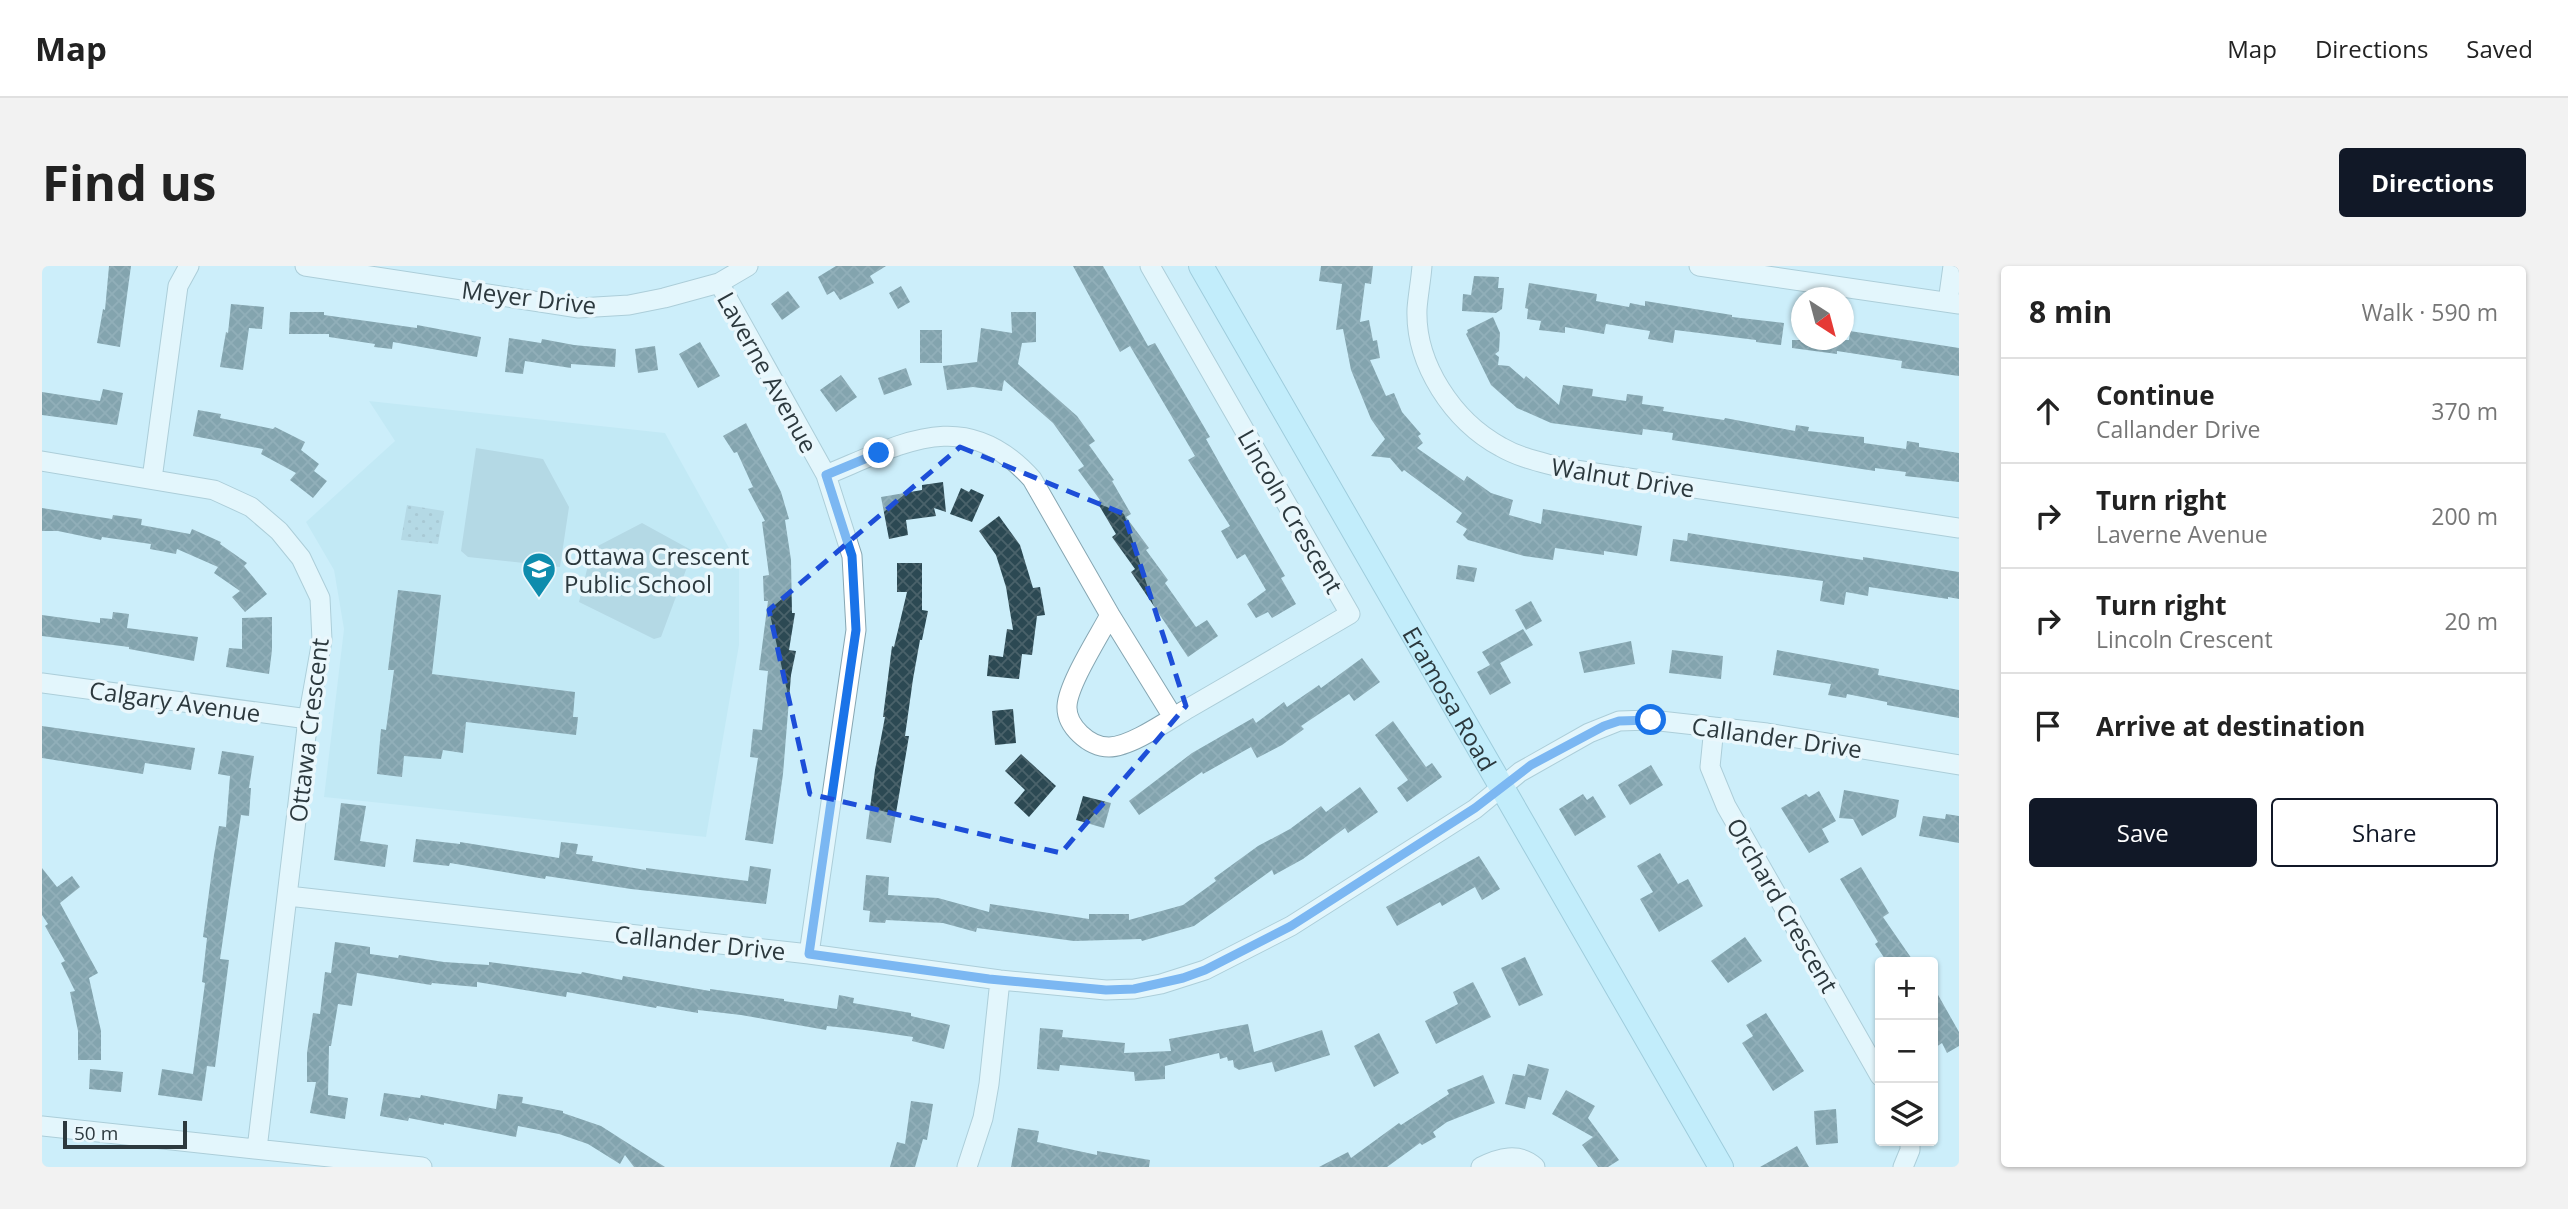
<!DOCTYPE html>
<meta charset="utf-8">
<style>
:root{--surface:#fff;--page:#f2f2f2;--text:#222;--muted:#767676;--line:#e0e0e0;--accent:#111827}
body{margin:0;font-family:"Open Sans",sans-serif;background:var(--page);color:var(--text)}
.controls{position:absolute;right:21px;bottom:21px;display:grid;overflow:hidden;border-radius:7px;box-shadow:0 2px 5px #0004}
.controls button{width:63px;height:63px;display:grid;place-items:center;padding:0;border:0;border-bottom:2px solid var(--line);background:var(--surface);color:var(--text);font:35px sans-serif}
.compass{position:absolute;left:1749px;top:21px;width:63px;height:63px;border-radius:50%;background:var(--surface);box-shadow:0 2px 5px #0004;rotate:144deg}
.scale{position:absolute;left:21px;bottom:18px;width:124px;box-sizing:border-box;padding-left:7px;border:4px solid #2c393e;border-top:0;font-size:19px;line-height:24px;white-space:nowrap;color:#2c393e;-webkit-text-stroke:5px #eaf7fc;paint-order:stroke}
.stop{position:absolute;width:21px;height:21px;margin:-16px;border:5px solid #1a73e8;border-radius:50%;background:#fff}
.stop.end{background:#1a73e8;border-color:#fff;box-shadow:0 2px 7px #0008}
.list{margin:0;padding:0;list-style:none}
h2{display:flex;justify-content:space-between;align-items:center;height:91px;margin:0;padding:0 28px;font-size:30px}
h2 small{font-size:23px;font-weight:400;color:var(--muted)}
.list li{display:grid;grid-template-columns:46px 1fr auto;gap:21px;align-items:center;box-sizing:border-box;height:105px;padding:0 28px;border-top:2px solid var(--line)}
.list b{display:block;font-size:26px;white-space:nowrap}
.list p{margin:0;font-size:23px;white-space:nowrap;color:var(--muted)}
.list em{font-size:23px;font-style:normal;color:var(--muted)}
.actions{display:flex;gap:14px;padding:21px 28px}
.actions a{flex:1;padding:16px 0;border:2px solid var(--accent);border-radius:7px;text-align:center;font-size:24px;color:var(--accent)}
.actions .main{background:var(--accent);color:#fff}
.icon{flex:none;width:38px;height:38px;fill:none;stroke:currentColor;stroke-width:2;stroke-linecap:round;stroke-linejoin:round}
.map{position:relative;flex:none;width:1917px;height:901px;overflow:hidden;border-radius:7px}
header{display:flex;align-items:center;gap:42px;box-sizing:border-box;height:98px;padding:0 35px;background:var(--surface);border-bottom:2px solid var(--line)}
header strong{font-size:33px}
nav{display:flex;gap:38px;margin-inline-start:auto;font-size:24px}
.intro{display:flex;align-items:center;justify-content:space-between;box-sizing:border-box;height:168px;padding:0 42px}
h1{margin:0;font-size:49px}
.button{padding:18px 32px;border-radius:7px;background:var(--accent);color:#fff;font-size:24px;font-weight:700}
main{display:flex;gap:42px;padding:0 42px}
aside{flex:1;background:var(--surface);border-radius:7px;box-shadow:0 2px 5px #0004}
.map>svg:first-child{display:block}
.built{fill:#b7e2f0}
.park{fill:url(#park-dots)}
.pitch{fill:#98becc}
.building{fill:url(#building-cross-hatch)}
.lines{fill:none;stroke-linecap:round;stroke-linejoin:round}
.minor-casing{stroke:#86a6b2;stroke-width:21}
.major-casing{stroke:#67a3b9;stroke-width:26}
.minor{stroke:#fff;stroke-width:19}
.major{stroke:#b7eafd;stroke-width:24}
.route{stroke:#1a73e8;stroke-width:9}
.marked{fill:none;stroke:#1d4ed8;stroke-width:5;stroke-dasharray:14 9;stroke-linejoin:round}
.labels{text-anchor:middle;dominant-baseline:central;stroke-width:7;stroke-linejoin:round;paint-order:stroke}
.street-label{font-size:24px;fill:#2c393e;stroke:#eaf7fc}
.poi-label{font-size:24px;fill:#2c393e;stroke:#eaf7fc;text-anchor:start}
</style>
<header>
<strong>Map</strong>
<nav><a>Map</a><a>Directions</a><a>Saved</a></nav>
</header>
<div class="intro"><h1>Find us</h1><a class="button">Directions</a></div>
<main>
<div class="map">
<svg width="1917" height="901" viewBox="0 0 1917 901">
<defs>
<pattern id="park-dots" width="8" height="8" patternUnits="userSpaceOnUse" patternTransform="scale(1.75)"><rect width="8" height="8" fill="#98becc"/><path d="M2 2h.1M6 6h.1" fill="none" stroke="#7c9ba7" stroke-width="1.8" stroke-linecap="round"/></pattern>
<pattern id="building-cross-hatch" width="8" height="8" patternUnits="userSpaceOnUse" patternTransform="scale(1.75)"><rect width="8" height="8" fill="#2c4953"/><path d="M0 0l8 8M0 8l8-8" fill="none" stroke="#4a626a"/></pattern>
</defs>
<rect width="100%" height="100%" fill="#cceefa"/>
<path class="built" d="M327,135l296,32 74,133v79l-33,192 -382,-40 20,-168 -10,-59 -28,-48 89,-81z"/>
<path class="park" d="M365,239l37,6 -6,33 -37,-4z"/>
<path class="pitch" d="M434,182l67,11 26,48 -9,60 -92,-10 -7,-6z
M600,257l51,28 -32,86 -7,2 -75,-37 13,-53z"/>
<path class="building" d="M67,0h22l-11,81 -23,-4 6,-34 2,1z
M794,0h50l-16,10 4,7 -34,17 -6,-9 -7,4 -9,-18z
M1031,0h30l45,80 7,-3 55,94 -4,2 19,34 60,103 -4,2 15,26 -24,14 -4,-6 -12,6 -9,-14 19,-14 -21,-36 -8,5 -16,-28 9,-5 -42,-66 7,-4 -65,-110 -10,6z
M1279,0h52l-2,18 -6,-1 -5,39 9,-2 4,21 4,-1 3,18 -10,2 16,36 8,-3 8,19 19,22 -3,2 5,7 -6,5 47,33 3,-5 24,17 22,7 -4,15 32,9 2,-15 99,17 -5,30 -33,-5v4l-49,-7 -2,12 -29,-4 -56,-16 -5,-5 4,-6 -11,-7 6,-9 -58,-43 -2,2 -12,-14 -19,-2 14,-17 -14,-20 -20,-49 -8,-41 -7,1 6,-46 -23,-3z
M1432,10l25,1 -1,11h6l-2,21 -6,4 -34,-2 1,-17 8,1z
M1487,17l68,11 -1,7 33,6 1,-4 15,3v-5l87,14v2l52,6 -3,22 -25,-3v-2l-81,-10 -2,13 -25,-4 2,-8 -44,-7 -2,10 -39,-7v6l-26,-3 2,-9 -14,-2 1,-10 -3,-1z
M859,20l9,16 -12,7 -9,-16z
M746,25l12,16 -18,13 -11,-16z
M189,38l33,3 -2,22 -13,-1 -6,42 -23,-3 6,-35 2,1z
M248,46h34v3l93,13v-3l64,12 -4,20 -84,-15 -1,7 -18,-2 1,-3 -46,-7v-3h-40z
M969,46h25v30l-14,1 -4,21 59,52 18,25 -6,4 25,35 -2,1 19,33 -5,3 23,31 -3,2 22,30 -3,3 31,44 11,-7 11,16 -30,21 -57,-85 4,-3 -23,-32 4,-3 -19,-32 3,-2 -22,-30 6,-4 -31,-43 -49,-43 -2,11 -29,-4 -26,3 -4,-24 34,-4 4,-34 31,5z
M1451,51l7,16 -1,18 -4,3 4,3 -1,8 11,1 15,13 2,-3 33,29 4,-20 30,4 -1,7 34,5 1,-7 16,2 -1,8 22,3 -1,4 61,9 1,-2 70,13 1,-6 13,2 -1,4 56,6v6l42,6 1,-8 12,2v4l40,6v29l-54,-6 1,-4 -31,-4v3l-203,-31 1,-7 -30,-4 -1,6 -91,-12 -34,-15 -26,-23 -25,-51 2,-2 -1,-2z
M878,64h22v33h-22z
M1808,65l109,17v28l-58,-8 1,-7 -65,-10v3l-45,-6v-8h57z
M467,72l32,5 1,-4 32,6 42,4 -1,18 -44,-3v4l-46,-7 -2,13 -18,-2z
M658,76l20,34 -22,12 -19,-34z
M613,80l3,24 -20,3 -3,-24z
M864,102l6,17 -28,10 -6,-17z
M799,109l16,22 -21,15 -16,-22z
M61,123l20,4 -6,32 -75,-10v-23l58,9z
M156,144l23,4 -1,4 53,11 2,-2 30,15 -4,8 18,14 -5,7 13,10 -14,17 -23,-18 6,-7 -35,-19 2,-5 -70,-13z
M704,157l35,69 8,27 -4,1 6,40 1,53h3l-6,37 7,1 -5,24 -8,99 -10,70 -28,-4 13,-82 -8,-1 3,-28 9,1 6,-59 -9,-1 9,-69h-4l-1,-25 6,-1 -7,-53 3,-1 -17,-32 5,-2 -16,-35 -3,1 -11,-17z
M901,216l3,30 -12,-4 2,8 -30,4 2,15 -19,4 -8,-42 41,-7v-5z
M919,222l8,4 2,-3 13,6 -12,27 -22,-8z
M0,242l70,11 1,-4 29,4 -1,6 49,9 2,-5 29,13 -1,2 27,19 -3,3 23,28 -22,18 -13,-15 8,-6 -26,-18 4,-6 -41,-18 -1,5 -26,-5 1,-5 -49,-7 -1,3 -43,-9h-16z
M957,250l21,29 13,43 7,-1 5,28 -8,1 -5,39 -10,-1 -3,25 -32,-3 2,-21 14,2 4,-28 6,1 -7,-43 -10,-32 -17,-24z
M1646,267l175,27v-3l96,15v27l-11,-2v2l-79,-12 -1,9 -22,-4 -2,13 -24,-4 3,-20 -153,-20 3,-22 14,2z
M855,297h25v47l6,1 -6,29h-2l-7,39 -8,57h4l-18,107 -25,-4 9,-69 10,-53h-2l9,-71 2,1 13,-55h-10z
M1416,299l19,3 -3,14 -18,-3z
M356,324l43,5 -9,79 143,18 -2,25h5l-2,18 -110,-13 -3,31 -20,-3 -2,9 -37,-3 -2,21 -25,-3 4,-45 5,1 8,-60h-6z
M1489,335l11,20 -16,9 -11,-20z
M71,346l16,2 -2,14 71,9 -4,24 -65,-12v-2l-87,-11v-21l58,8v-5l12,1z
M230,351v33l-3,24 -43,-7 3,-19 13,1v-31z
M1481,363l10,16 -33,18 11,20 -21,12 -13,-23 13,-7 -8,-13z
M1589,375l4,23 -51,9 -5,-21z
M1630,384l51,6 -2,23 -52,-6z
M1735,384l102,19 -1,6 81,15v28l-72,-13v-3l-40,-8 -1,4 -18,-3 3,-11 -58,-9z
M1320,392l18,24 -26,19 -5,-7 -48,32 3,3 -22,16 -25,13 -6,-11 -48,27 -1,-2 -63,43 -10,-14 63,-48 61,-35 3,5 28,-21 3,5 32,-22 2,3z
M971,443l3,34 -21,2 -3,-34z
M1351,455l33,46 6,-4 10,14 -35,25 -10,-14 11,-8 -33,-45z
M0,460l153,22 -4,22 -46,-7 -2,11 -101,-16z
M180,485l32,5 -5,32h2l-2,28 -8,-1 -21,144 9,1 -14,107 -8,-1 -5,35 -44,-6 4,-26 31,5 12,-91 -3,-1 5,-44 -4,-1 11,-82 5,-29 7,1 4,-51 -12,-2z
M979,488l35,32 -27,31 -15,-14 11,-13 -20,-19z
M1609,499l12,20 -33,20 -12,-20z
M1318,521l18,25 -30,21 -3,-5 -42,31 -29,16 -2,-5 -78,56 -52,15 -1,-2 -67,2 -97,-13 -1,4 -33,-9 -57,-3 -1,3 -16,-1 1,-11 -7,-1 3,-35 23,2 -1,18 50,3 51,14 1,-8 99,15v-5h40v6l54,-15 33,-24 -2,-3 44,-32 32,-17 31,-23 5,6z
M1802,524l55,10 -3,17 -34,19 -9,-17 -14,-1z
M1777,525l17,30 -14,8 7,13 -20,11 -28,-45 25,-14 3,3z
M1541,528l4,6 6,-4 13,21 -31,19 -16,-27z
M1041,530l28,7 -7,25 -28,-8z
M299,537l25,3 -6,35 28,4 -3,22 -51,-7z
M1904,548l13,2v27l-40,-7 4,-20 22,3z
M374,573l44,5v-2l99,16 2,-16 17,2 -2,10 17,2 -1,5 54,9v-2l102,13 2,-15 21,3 -5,35 -135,-15 -85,-13 -1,3 -95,-16 -1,3 -36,-4z
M1618,587l18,31 10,-5 15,27 -44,26 -19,-33 13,-7 -16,-26z
M1437,590l21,33 -18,11 -7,-13 -33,19 -2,-4 -43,24 -11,-19z
M1819,601l28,46 -6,4 31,45h-27l-12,-18 3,-2 -38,-63z
M0,602l15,19 15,-11 8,11 -20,16 38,70 -9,5 12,53v29h-23v-29l-8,-39 5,-1 -14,-28 4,-2 -20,-35 3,-2 -6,-9z
M1703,671l17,24 -34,22 -17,-22z
M293,676l35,5v7l28,4 1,-3 45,7 45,3v-3l92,12 1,-2 40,8 1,-4 87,15v-2l74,10v2l53,8 2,-14 15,3 -1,5 58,10v3l39,9 -6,24 -32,-8 1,-4 -48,-7 -38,-4 -1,4 -85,-15 -43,-5v3l-41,-7 -1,2 -89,-16 -1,5 -89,-15v5l-45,-4 -1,2 -74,-12 -5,33 -14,-2 -7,42h-2l-1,49 20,3 -3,21 -35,-6 6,-31h-9v-29l6,-40 7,1 5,-42 6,1z
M1483,691l18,38 -24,11 -18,-38z
M1431,716l18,35 -55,27 -11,-23 33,-17 -5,-12z
M1891,720l26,46v14l-12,7 -5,-10 -9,6z
M1724,747l38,58 -31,20 -31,-48 11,-7 -7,-11z
M1206,758l6,28 68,-22 8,25 -55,17 -3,-10 -33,8 -5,-3 -1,-7 -5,1 -1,-4 -7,2 -1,-6 -54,13v13l-30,2 -1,-9 -74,-7 -1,6 -22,-2 3,-41 23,2 -1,7 63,6 -1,10 47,-2 -2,-12z
M1337,767l20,40 -25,14 -20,-41z
M1486,798l21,5 -8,31 -13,-3 -3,12 -20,-5 8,-30 12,2z
M48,803l33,3 -2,20 -32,-3z
M1441,809l12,28 -48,19 -14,10 3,5 -14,8 -2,-2 -33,24h-68l29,-15 3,6 48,-35 2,2 48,-31 -2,-4z
M1524,824l29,16 -7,12 31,42 -11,7h-10l-16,-22 11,-8 -41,-23z
M342,827l36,5 1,-3 75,14 2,-15 25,3 -1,6 41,8v2l38,13 64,41h-31l-9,-12 -5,9 -32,-20 -29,-10 -41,-8 -2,11 -72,-14v2l-35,-7 -1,3 -28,-5z
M869,835l22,3 -6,36 -4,-1 -8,28h-25l7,-25 8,2z
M1794,843l2,34 -22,2 -2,-34z
M976,862l21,3 -2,11 60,13v-4l53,9 -1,7h-138z
M1755,880l12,21h-49z"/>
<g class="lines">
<g class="minor-casing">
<path id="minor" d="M263,0l274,42 50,-3 35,-7 55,-15 29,-17
M1380,0c-1,14 -4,29 -5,43 -2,55 36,112 84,138 19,11 40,15 61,21l397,60
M1657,0l260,38
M677,17l107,192 26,81 4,74 -47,324
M1906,36l5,-36
M0,195l172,29 37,17 28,24 22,27 19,40 2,42 -14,79 -51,430
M784,209c76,-31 139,-71 206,4l78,136 63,102
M110,213l26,-193 11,-20
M1068,349c-11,21 -42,69 -43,91 -1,20 22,41 42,41 22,0 61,-28 80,-39 54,-31 108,-63 161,-94l-200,-348
M0,417l266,36
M1672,461l-4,40 16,39 154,270
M246,630l521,58 191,26 106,10 28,-1 27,-5 44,-14 86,-44 184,-117 45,-37 69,-39 30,-12 32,-1 116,13 192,32
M0,860l380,41
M925,901l16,-49 6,-34 11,-104
M1439,901c18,-9 38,-15 54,0
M1861,901l7,-17v-9"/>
</g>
<g class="major-casing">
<g id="major">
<path id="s1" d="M1159,0l520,901"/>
</g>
</g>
<use href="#minor" class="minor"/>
<use href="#major" class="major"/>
</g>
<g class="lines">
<path class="route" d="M837,187l-53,22 26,81 4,74 -47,324 180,25 117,11 28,-1 49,-11 22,-8 86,-44 184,-118 56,-43 73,-39 15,-5 32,-1"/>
</g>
<path d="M0 0H1917V901H0ZM918,181l164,67 62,192 -125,147 -251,-59 -41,-184z" fill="#cceefa" fill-opacity=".55" fill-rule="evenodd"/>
<path class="marked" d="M918,181l164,67 62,192 -125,147 -251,-59 -41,-184z"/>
<defs>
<g id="school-pin" transform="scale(1.75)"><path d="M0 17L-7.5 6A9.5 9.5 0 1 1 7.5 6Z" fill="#0e8cad" stroke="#eaf7fc"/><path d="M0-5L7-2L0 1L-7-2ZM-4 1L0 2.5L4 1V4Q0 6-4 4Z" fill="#fff"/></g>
</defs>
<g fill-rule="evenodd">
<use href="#school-pin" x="497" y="303"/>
</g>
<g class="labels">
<g class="street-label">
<text transform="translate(487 31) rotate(7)">Meyer Drive</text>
<text transform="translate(726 106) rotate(61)">Laverne Avenue</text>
<text transform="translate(1581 211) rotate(9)">Walnut Drive</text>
<text transform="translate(1249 245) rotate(60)">Lincoln Crescent</text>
<text stroke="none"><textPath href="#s1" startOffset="499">Eramosa Road</textPath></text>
<text transform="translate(133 435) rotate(8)">Calgary Avenue</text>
<text transform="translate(266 464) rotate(-83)">Ottawa Crescent</text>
<text transform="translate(1735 471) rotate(8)">Callander Drive</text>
<text transform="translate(1741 639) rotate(60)">Orchard Crescent</text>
<text transform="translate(658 676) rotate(6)">Callander Drive</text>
</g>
<g class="poi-label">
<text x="522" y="289">Ottawa Crescent<tspan x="522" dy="28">Public School</tspan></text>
</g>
</g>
</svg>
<div class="controls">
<button>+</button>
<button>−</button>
<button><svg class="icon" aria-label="layers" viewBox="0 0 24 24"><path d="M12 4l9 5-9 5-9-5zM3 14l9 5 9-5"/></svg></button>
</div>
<svg class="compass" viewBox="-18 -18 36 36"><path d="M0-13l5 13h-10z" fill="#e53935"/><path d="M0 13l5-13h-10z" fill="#767676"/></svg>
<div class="scale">50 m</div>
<div class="stop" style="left:1609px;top:454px"></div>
<div class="stop end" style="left:837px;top:187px"></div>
</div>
<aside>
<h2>8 min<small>Walk · 590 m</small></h2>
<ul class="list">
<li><svg class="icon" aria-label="ahead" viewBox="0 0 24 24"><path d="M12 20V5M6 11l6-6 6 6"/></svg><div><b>Continue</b><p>Callander Drive</p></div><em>370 m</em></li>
<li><svg class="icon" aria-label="right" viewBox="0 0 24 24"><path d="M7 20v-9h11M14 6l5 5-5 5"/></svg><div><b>Turn right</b><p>Laverne Avenue</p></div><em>200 m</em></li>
<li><svg class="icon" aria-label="right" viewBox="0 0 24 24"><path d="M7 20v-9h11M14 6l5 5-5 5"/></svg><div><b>Turn right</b><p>Lincoln Crescent</p></div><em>20 m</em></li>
<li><svg class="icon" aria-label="arrive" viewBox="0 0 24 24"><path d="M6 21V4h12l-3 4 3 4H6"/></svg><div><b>Arrive at destination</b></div></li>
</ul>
<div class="actions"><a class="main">Save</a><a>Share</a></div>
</aside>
</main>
